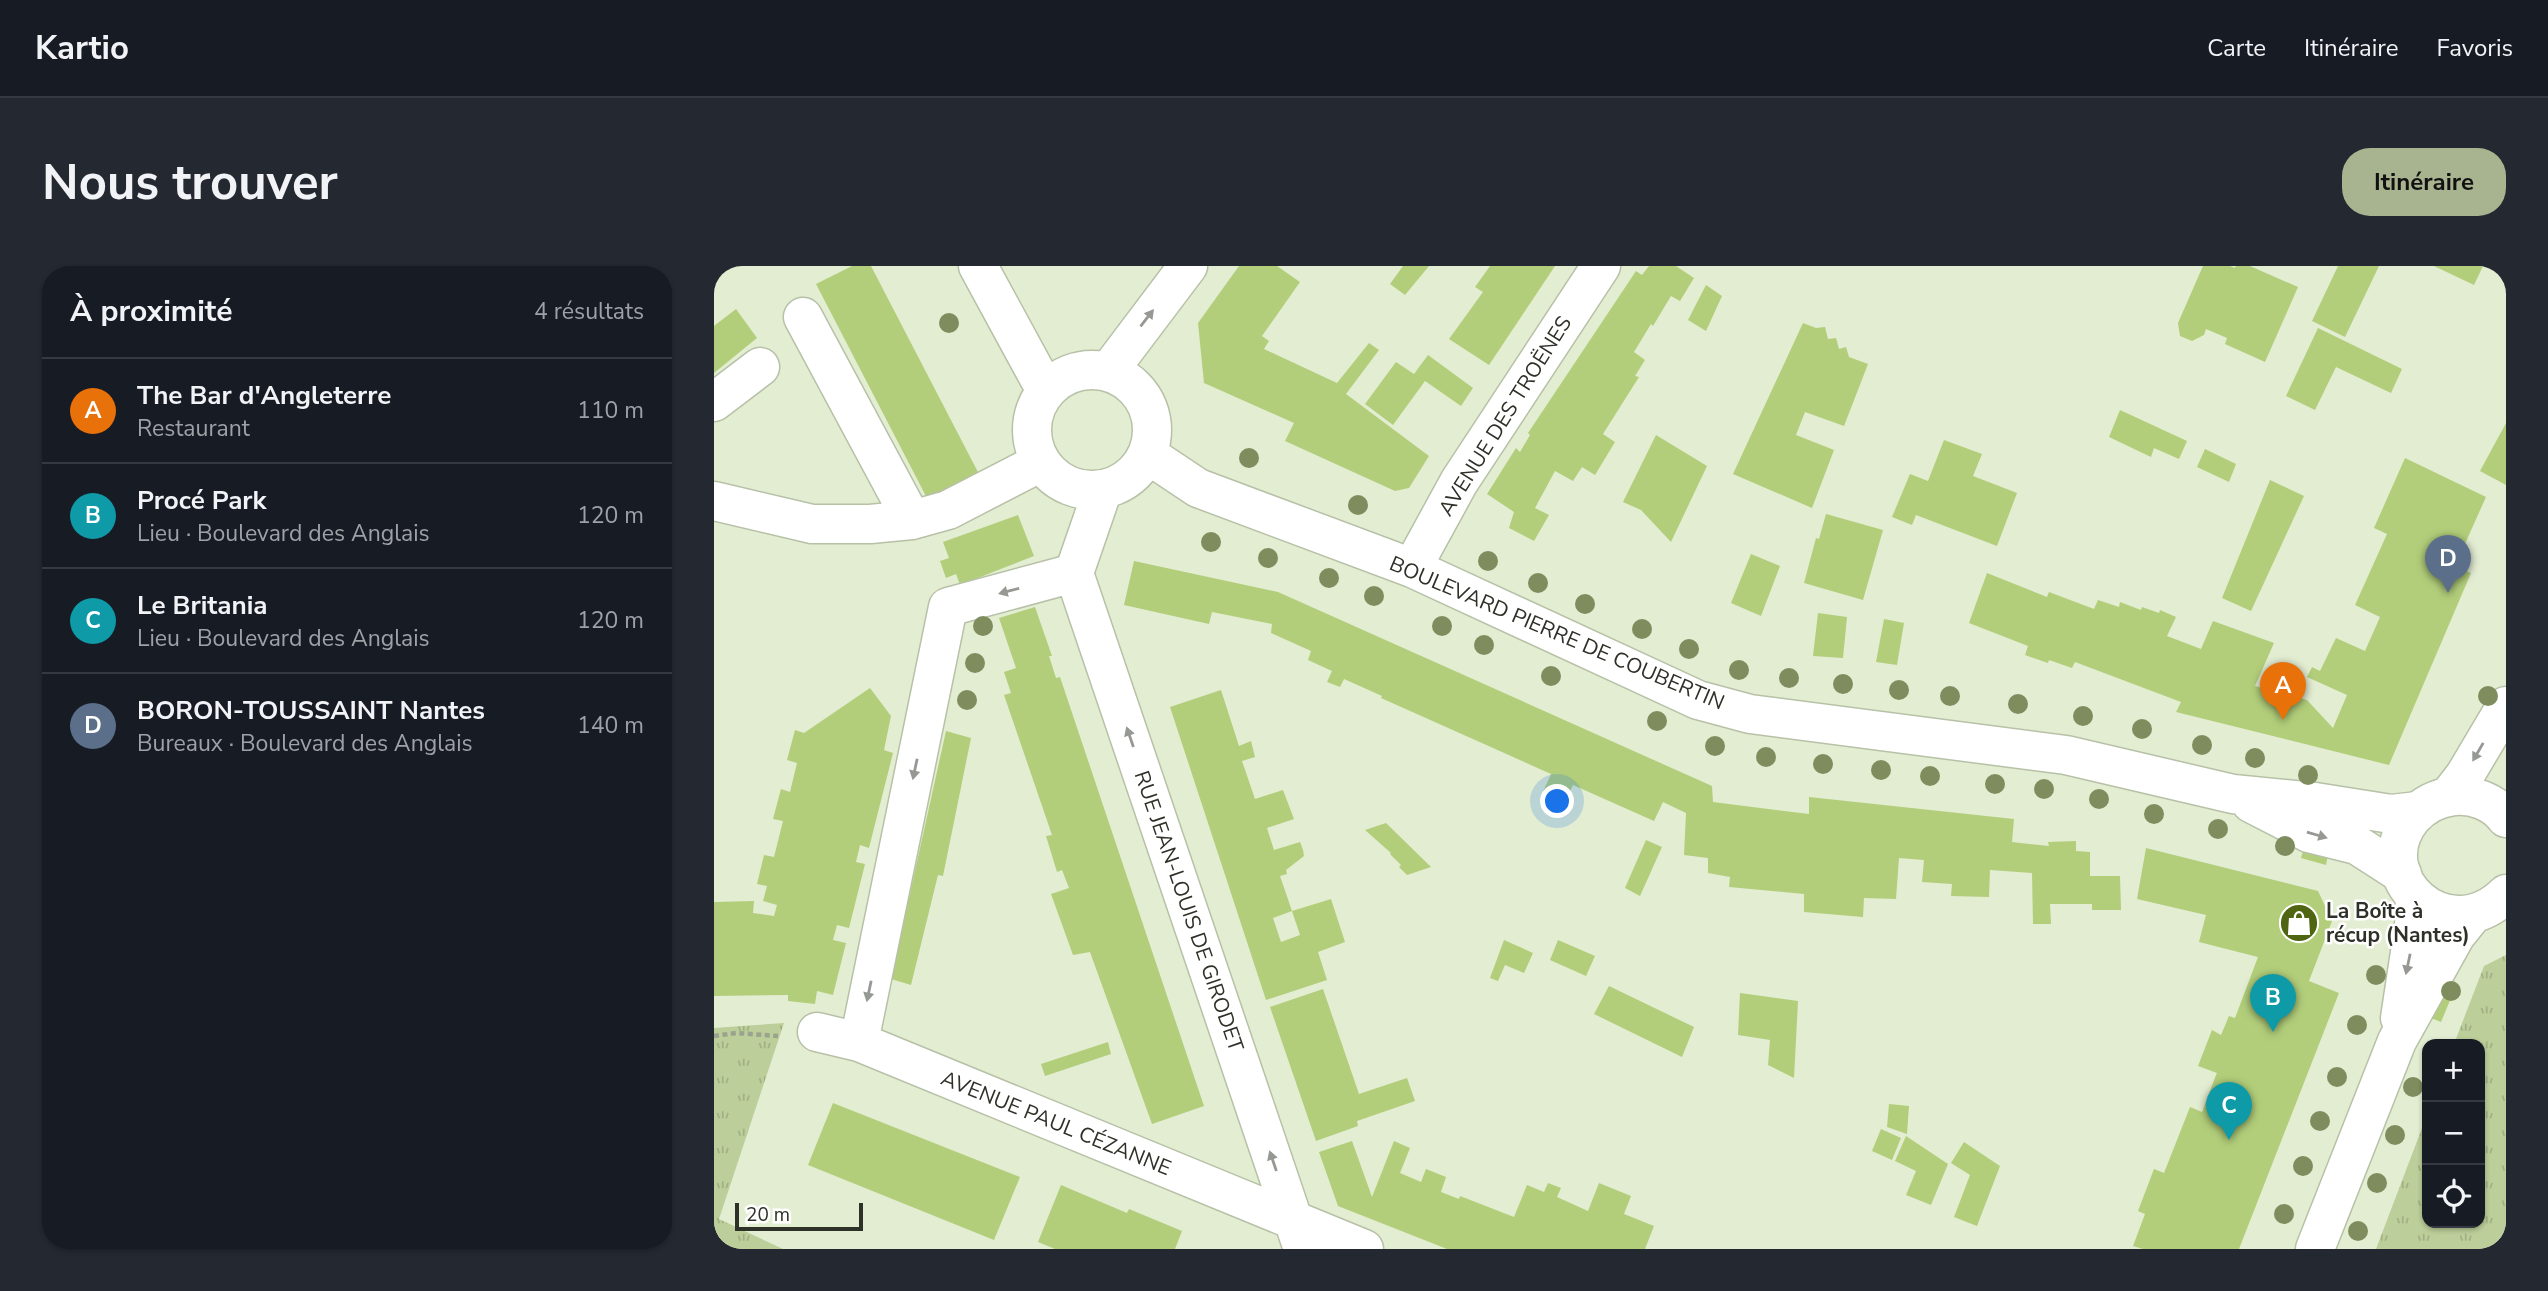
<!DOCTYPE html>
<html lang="fr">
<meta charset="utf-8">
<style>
:root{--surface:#171b24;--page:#242831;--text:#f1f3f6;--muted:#9ea1a6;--line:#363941;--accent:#a8b38f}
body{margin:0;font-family:"Nunito Sans",sans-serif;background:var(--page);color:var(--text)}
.controls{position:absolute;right:21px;bottom:21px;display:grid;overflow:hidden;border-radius:14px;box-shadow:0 2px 5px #0004}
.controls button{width:63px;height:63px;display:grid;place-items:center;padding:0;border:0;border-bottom:2px solid var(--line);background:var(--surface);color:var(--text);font:35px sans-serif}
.scale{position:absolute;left:21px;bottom:18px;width:128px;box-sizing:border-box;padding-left:7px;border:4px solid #2e3127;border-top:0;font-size:19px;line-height:24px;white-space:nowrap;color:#2e3127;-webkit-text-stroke:5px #fff;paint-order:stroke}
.you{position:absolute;left:844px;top:536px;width:24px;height:24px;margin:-18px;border:5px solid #fff;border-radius:50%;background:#1a73e8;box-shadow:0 0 0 10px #1a73e833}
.badge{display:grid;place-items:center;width:46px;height:46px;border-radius:50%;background:var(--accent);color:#fff;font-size:23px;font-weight:700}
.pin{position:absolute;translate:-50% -58px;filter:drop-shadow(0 2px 4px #0008)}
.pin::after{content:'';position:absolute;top:37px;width:24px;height:21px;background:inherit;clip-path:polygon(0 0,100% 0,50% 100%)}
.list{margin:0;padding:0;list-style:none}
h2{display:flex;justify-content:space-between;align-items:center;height:91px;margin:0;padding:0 28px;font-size:30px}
h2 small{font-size:23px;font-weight:400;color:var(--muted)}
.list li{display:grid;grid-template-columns:46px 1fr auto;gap:21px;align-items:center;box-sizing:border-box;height:105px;padding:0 28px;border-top:2px solid var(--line)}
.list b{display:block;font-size:26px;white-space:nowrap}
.list p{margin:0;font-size:23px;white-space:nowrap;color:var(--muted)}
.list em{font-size:23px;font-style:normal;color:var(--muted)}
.icon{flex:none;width:38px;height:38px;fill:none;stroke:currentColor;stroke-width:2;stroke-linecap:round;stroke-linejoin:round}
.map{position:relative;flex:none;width:1792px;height:983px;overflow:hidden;border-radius:28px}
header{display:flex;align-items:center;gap:42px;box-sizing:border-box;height:98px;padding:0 35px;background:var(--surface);border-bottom:2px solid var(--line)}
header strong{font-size:33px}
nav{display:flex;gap:38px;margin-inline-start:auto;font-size:24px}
.intro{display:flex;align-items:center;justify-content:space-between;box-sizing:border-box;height:168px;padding:0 42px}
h1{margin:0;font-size:49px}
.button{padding:18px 32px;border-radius:28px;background:var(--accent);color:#111;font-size:24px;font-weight:700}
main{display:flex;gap:42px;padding:0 42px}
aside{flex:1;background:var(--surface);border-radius:28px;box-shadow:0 2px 5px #0004}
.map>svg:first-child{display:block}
.park{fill:url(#park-tufts)}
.building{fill:#b2ce7a}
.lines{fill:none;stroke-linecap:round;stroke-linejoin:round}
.minor-casing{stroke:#b7c1a7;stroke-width:41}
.major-casing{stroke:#b7c1a7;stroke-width:41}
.path{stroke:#9ba38e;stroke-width:4.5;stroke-dasharray:5 3.5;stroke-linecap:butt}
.minor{stroke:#fff;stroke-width:38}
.major{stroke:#fff;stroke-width:38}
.tree{fill:#7f8d5e}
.oneway{fill:#969893}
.labels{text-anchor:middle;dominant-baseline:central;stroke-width:5;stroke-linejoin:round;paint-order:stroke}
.street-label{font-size:21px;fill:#2e3127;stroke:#fff}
.poi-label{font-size:21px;font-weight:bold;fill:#2e3127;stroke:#fff;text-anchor:start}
</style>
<header>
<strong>Kartio</strong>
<nav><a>Carte</a><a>Itinéraire</a><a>Favoris</a></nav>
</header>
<div class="intro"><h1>Nous trouver</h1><a class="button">Itinéraire</a></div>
<main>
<aside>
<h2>À proximité<small>4 résultats</small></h2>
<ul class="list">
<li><span class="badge" style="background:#e8710a">A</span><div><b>The Bar d'Angleterre</b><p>Restaurant</p></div><em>110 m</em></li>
<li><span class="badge" style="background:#0f9aa8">B</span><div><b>Procé Park</b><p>Lieu · Boulevard des Anglais</p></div><em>120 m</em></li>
<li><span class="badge" style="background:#0f9aa8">C</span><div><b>Le Britania</b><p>Lieu · Boulevard des Anglais</p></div><em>120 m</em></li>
<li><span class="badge" style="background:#5c6f8a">D</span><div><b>BORON-TOUSSAINT Nantes</b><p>Bureaux · Boulevard des Anglais</p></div><em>140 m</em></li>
</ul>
</aside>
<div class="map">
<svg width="1792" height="983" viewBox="0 0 1792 983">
<defs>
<pattern id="park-tufts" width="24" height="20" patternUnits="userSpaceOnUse" patternTransform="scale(1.75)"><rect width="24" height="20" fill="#bcce99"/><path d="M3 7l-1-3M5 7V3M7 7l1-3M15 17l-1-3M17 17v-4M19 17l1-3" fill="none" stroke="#a2b184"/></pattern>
</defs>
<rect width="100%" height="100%" fill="#e3edd2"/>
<path class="park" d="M1792,689v294h-130l51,-134v108h53v-179h-26l30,-78z
M70,757l-65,196 64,30h-69v-221z"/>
<path class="building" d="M138,0h19l109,210 -51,26 -113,-218z
M525,0h38l23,16 -38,54 7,5 -5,8 73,34 32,-40 10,7 -33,44 83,62 -20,32 -14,3 -110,-50 9,-18 -90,-40 -6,-60z
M689,0h26l-24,29 -15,-11z
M776,0h65l-66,99 -40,-26 34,-47 -8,-5z
M935,0h27l18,12 -14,23 -9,-5 -18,30 -2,-2 -17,28 11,8 -10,16 4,1 -36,57 12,8 -20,33 -13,-8 -9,14 -18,-10 -20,37 14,7 -15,26 -25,-13 5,-16 -27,-18 29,-46 4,4 10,-17 -2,-2 108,-162 6,4z
M1489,0h27l5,2 1,-2h14l48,21 -33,75 -40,-18 2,-6 -21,-9 -2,6 -12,6 -12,-5 -2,-13z
M1624,0h41l-34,71 -33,-16z
M1720,0h49l-9,19z
M992,19l16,11 -16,35 -18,-11z
M22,43l21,29 -43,35v-47z
M1089,57l13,5 9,-1 3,12 8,-1 3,11 7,-2 3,10 19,7 -24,62 -39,-14 -9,23 38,15 -22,58 -79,-34z
M1604,62l84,41 -11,24 -55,-26 -21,43 -29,-14z
M714,89l45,33 -12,18 -36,-25 -32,44 -28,-21 31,-42 18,12z
M1406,144l67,31 -8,18 -25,-11 -3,9 -42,-20z
M1792,157v62l-26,-14z
M942,169l51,31 -36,76 -30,-32 -18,-8z
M1230,174l38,14 -9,22 44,17 -20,53 -81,-31 -4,10 -20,-8 18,-43 18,7z
M1491,183l31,15 -7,18 -32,-15z
M1691,192l81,39 -31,69 16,7 -82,192 -213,-53 5,-10 -106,-40 -3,6 -23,-8 -1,3 -23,-8 3,-9 -59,-23 18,-50 60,24 2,-5 45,17 4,-9 21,7 1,-5 21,8 1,-3 17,6 1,-3 16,7 -9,19 34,13 12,-28 61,22 -19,43 52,14 26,28 14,-33 -40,-18 5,-10 8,4 16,-33 29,13 15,-34 -25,-12 32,-71 -13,-6z
M1556,214l34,16 -53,115 -29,-13z
M1112,248l57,16 -20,70 -59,-17 12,-45 3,1z
M304,249l16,41 -74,29 -4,-11 -10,4 -6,-17 9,-3 -6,-16z
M1037,288l29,12 -19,50 -30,-13z
M420,295l144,31 434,194 1,16 96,12v-17l205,22 -2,23 37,4 -1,-4 28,-1v10l14,1v24h30l1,34h-29v-6h-42l1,20h-18l-1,-51 -42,-3 -1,27 -38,-1 1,-12 -30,-2 2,-22 -25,-2 -3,41 -32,-1 -1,19 -59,-5v-18l-75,-7 1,-10 -22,-4v-15l-24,-3 2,-42 -23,-11 -9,19 -81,-36 -9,19 -22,-10 9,-20 -170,-76 1,-2 -38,-17 -4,8 -13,-5 5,-11 -24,-11 3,-9 -40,-18 1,-9 -60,-12 -3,12 -85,-19z
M321,341l17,49h-3l7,22 4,-1 144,429 -52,18 -62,-172 -17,3 -22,-61 18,-6 -7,-18 -5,2 -11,-36 6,-1 -48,-140 7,-2 -7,-21 12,-4 -17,-50z
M1104,347l29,4 -4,41 -30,-2z
M1170,353l20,4 -7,42 -21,-3z
M156,422l21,28 -7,34 9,3 -24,95 -9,-3 -4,17 9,2 -16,64 -12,-3 -4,15 13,3 -13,52 -16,-4 -2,13 -27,-3v-6l-74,1v-94l40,-1 -1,12 21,3 3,-11 -14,-4 4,-15 -10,-2 7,-29 10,2 9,-36 -10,-2 8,-30 9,3 7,-29 -10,-3 8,-30 9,3z
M507,424l18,56 12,-5 4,16 -13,4 13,38 28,-9 11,29 -27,9 7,22 26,-8 3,8 1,6 -18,14 1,4 -7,2 12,35 -19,7 8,24 19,-7 -8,-24 39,-12 14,43 -27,10 9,28 -61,20 -96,-293z
M232,465l25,7 -28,138 -5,-1 -27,110 -20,-6z
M672,557l45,44 -24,8 -8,-8 2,-2 -11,-11 1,-1 -26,-23z
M932,574l16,7 -22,49 -15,-8z
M1432,582l172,43 14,30 -23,60 30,12 -100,256h-96l-10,-3 12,-32 -7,-3 16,-42 10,4 26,-66 12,5 14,-37 1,-2 -19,-7 14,-36 9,5 8,-19 6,2 23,-61 -59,-15 7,-27 -69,-16z
M1590,582l24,7 -2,10 -25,-7z
M790,674l29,13 -9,20 -19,-8 -7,16 -8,-3z
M844,674l37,16 -9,20 -36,-16z
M895,720l85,41 -12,30 -88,-43z
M609,723l36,105 48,-16 8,23 -58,20 1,5 -42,15 -46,-134z
M1026,727l58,8 -4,77 -26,-13 2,-25 -32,-5z
M1727,729l10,3 -10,24 -10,-4z
M394,776l3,12 -66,22 -4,-12z
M119,837l187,74 -26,63 -186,-75z
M1175,838l20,2 -2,28 -20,-7z
M1167,863l20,9 -9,22 -20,-9z
M1192,870l42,28 -17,41 -25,-10 10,-24 -21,-10z
M638,875l20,56 22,-56 16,7 -10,25 21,9 5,-13 20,8 -5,15 18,7 1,-3 54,21 13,-32 17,7 4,-9 13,5 -4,9 31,14 11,-28 32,13 -7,18 30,12 -9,23h-198l-109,-43 -19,-54z
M1250,876l36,24 -23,60 -23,-9 16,-42 -19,-12z
M347,919l66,28 2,-4 53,22 -7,18h-120l-17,-7z"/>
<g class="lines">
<g class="minor-casing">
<path id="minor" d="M264,0l68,125
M89,51l109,203
M318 164a60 60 0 1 1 120 0a60 60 0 1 1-120 0Z
M394,106l80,-106
M0,136l46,-35
M433,188l51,34 214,80 286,132 52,14 316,41 167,39 82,8 76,12 27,-3
M389,223l-29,84 229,676
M0,235l98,23h58l42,-4 36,-10 93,-48
M698,302l47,-86 142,-216
M1537,537l58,30 48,12 45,29
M103,766l42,10 505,207
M145,776l89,-435 126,-34"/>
</g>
<g class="major-casing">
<path id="major" d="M1734,531l17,-22 41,-69
M1792,552c-12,-16 -33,-24 -52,-22 -17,2 -31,9 -42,22 -47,57 34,135 94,76
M1686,752l14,-92 1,-30
M1601,983l82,-208 59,-106 17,-21"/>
</g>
<path class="path" d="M0,770l22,-3 42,3"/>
<use href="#minor" class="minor"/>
<use href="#major" class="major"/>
</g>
<g class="tree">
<circle cx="235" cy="57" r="10"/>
<circle cx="535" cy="192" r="10"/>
<circle cx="644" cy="239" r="10"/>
<circle cx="497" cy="276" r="10"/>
<circle cx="554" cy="292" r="10"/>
<circle cx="774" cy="295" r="10"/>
<circle cx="615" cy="312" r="10"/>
<circle cx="824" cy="317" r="10"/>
<circle cx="660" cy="330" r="10"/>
<circle cx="871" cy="338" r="10"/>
<circle cx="269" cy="360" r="10"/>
<circle cx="728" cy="360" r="10"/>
<circle cx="928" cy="363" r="10"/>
<circle cx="770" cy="379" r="10"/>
<circle cx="975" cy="383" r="10"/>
<circle cx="261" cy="397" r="10"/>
<circle cx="1025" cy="404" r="10"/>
<circle cx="837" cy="410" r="10"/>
<circle cx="1075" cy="412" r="10"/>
<circle cx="1129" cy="418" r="10"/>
<circle cx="1185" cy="424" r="10"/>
<circle cx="1236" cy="430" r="10"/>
<circle cx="1774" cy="430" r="10"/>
<circle cx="253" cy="434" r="10"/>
<circle cx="1304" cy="438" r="10"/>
<circle cx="1369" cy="450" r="10"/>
<circle cx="943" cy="455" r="10"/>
<circle cx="1428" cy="463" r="10"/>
<circle cx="1488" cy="479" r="10"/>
<circle cx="1001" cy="480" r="10"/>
<circle cx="1052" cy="491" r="10"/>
<circle cx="1541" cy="492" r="10"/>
<circle cx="1109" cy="498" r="10"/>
<circle cx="1167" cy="504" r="10"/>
<circle cx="1594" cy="509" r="10"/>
<circle cx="1216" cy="510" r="10"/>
<circle cx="1281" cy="518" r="10"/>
<circle cx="1330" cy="523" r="10"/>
<circle cx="1385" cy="533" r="10"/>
<circle cx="1440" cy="548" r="10"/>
<circle cx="1504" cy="563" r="10"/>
<circle cx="1571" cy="580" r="10"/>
<circle cx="1662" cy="709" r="10"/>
<circle cx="1737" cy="725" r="10"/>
<circle cx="1643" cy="759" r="10"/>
<circle cx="1623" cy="811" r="10"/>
<circle cx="1699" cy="821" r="10"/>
<circle cx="1606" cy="855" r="10"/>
<circle cx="1681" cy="869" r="10"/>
<circle cx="1589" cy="900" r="10"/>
<circle cx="1663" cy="917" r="10"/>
<circle cx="1570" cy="948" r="10"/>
<circle cx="1644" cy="965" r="10"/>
</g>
<defs><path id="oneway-solid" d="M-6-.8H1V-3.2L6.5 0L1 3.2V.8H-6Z" transform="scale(1.75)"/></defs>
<g class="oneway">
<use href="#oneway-solid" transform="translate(433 52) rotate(-52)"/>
<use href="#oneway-solid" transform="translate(295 325) rotate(165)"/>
<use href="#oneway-solid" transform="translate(416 471) rotate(-109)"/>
<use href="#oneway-solid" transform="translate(1764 486) rotate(120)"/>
<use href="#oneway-solid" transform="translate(201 503) rotate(102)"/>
<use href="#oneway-solid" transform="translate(1603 569) rotate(16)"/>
<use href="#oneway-solid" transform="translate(1694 698) rotate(102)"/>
<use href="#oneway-solid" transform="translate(155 725) rotate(102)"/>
<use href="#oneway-solid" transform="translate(559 895) rotate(-109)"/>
</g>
<defs>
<g id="shop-disc" transform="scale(2.0125)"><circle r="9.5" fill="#4f6511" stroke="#fff"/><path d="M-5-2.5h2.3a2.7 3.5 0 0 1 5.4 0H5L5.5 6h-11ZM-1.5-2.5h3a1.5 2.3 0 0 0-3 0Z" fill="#fff"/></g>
</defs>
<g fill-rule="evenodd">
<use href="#shop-disc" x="1585" y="657"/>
</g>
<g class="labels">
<g class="street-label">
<text transform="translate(791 150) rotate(-58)">AVENUE DES TROËNES</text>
<text transform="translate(843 367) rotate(23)">BOULEVARD PIERRE DE COUBERTIN</text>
<text transform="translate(475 645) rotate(71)">RUE JEAN-LOUIS DE GIRODET</text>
<text transform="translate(342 857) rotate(22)">AVENUE PAUL CÉZANNE</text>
</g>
<g class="poi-label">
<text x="1612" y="645">La Boîte à<tspan x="1612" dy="24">récup (Nantes)</tspan></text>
</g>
</g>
</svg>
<div class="controls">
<button>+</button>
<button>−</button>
<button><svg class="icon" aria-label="locate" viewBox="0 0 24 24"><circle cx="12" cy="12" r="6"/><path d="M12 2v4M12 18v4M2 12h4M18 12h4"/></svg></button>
</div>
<div class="scale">20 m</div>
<div class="you"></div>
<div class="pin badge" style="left:1569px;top:454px;background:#e8710a">A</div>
<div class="pin badge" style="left:1559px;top:766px;background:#0f9aa8">B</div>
<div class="pin badge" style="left:1515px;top:874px;background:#0f9aa8">C</div>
<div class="pin badge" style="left:1734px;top:327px;background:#5c6f8a">D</div>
</div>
</main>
